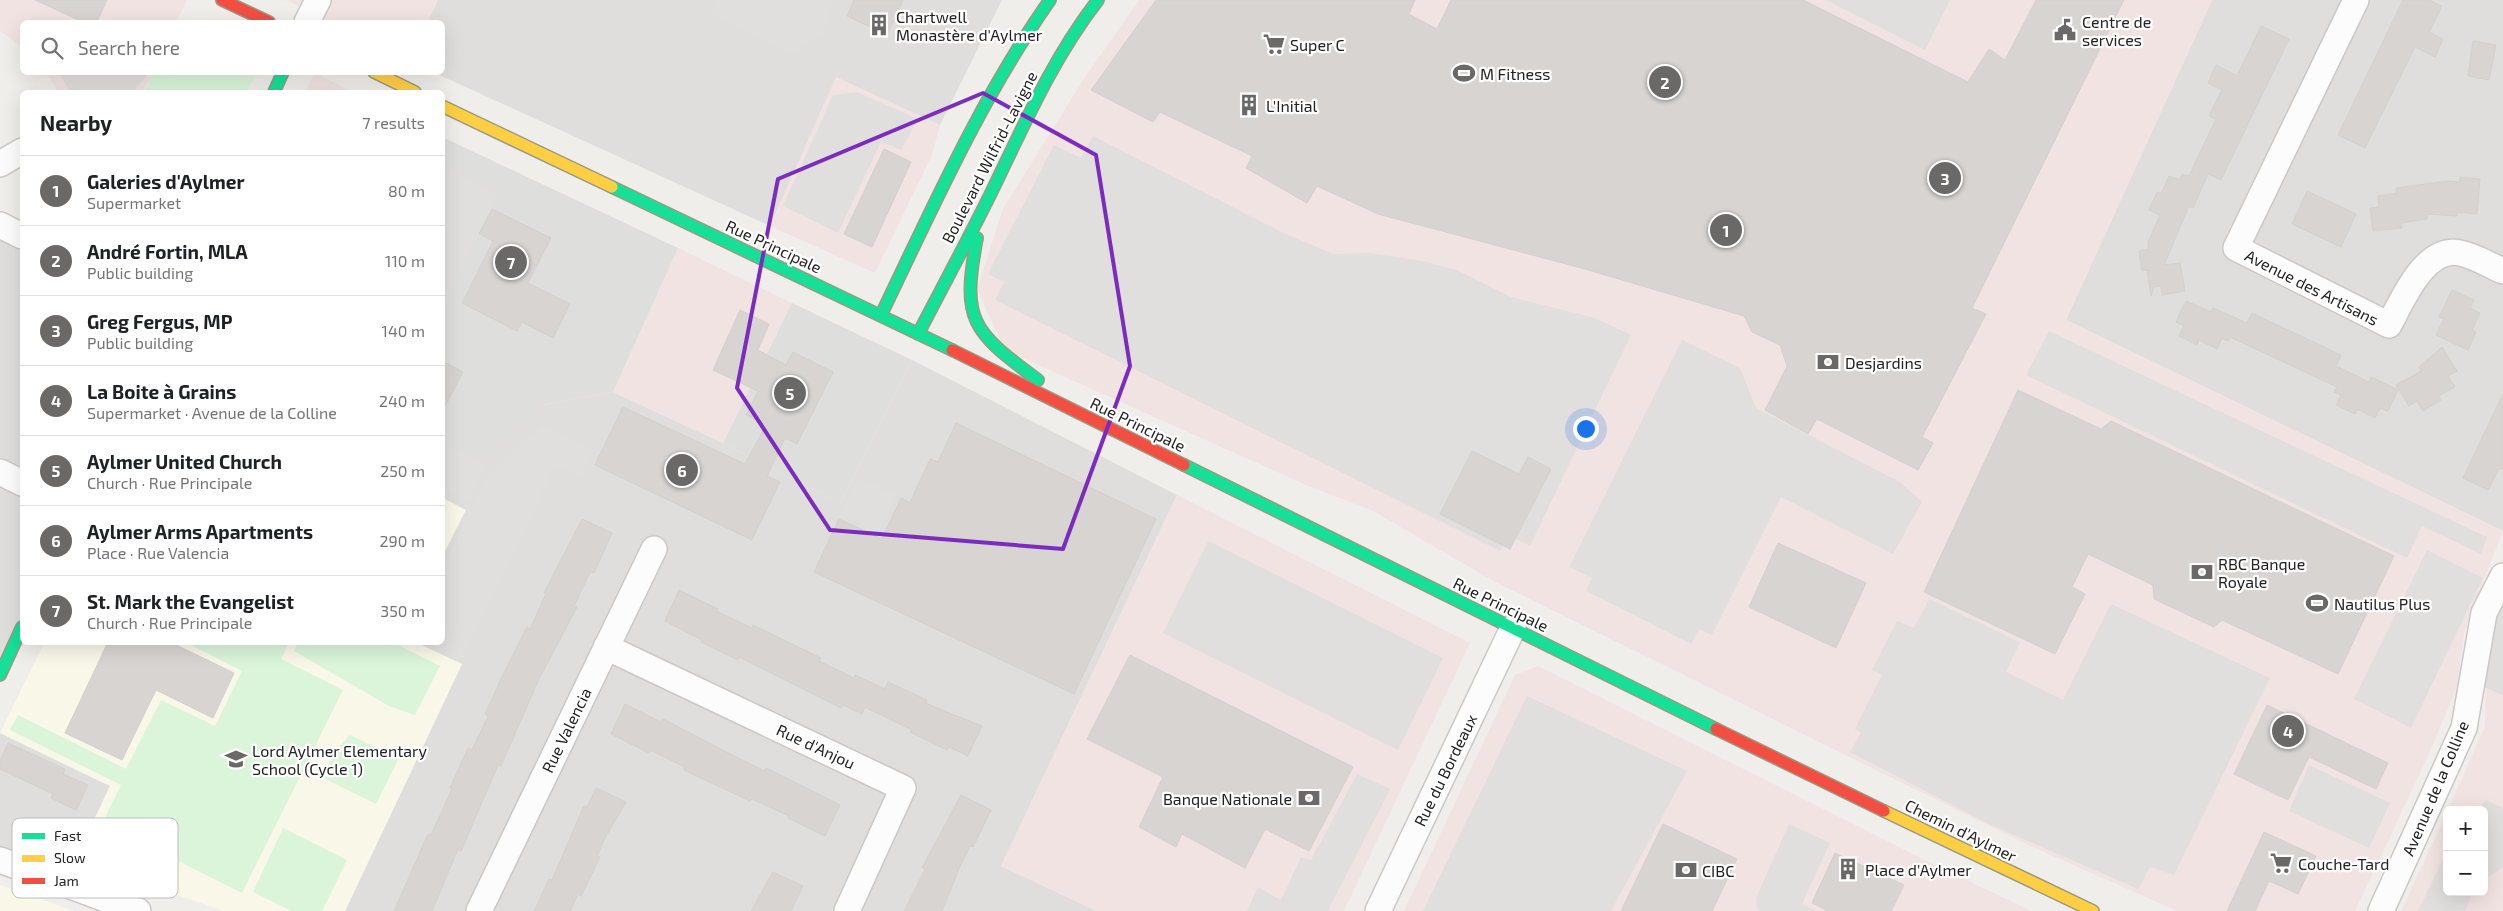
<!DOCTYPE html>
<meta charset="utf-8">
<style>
:root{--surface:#fff;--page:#f2f2f2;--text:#202124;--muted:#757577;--line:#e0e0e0;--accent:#6a6968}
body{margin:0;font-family:"Exo 2",sans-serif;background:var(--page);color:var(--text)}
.controls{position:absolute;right:15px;bottom:15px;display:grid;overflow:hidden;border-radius:8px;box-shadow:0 5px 20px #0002}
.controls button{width:45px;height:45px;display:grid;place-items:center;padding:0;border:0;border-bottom:1px solid var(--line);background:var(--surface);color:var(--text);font:25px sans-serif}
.you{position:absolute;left:1585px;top:428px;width:18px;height:18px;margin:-12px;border:4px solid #fff;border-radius:50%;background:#1a73e8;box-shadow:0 0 0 8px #1a73e833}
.badge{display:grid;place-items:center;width:32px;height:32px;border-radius:50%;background:var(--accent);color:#fff;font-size:16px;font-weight:700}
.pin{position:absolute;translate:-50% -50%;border:2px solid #fff;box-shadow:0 1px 5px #0006}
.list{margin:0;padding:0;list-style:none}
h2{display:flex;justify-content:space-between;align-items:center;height:65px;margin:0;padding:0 20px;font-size:21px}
h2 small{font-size:16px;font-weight:400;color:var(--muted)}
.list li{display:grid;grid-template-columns:32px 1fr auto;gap:15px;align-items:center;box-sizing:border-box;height:70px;padding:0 20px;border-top:1px solid var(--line)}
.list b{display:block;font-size:19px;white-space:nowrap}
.list p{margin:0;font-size:16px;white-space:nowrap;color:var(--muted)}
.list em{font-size:16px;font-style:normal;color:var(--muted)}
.icon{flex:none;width:28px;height:28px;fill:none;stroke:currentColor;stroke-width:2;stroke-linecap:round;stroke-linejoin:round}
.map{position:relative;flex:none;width:2503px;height:911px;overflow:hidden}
.search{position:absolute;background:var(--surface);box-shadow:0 5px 20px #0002;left:20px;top:20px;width:425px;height:55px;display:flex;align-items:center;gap:12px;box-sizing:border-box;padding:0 18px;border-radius:8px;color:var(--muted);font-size:19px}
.panel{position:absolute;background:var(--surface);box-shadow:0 5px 20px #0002;left:20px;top:90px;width:425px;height:555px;border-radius:8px}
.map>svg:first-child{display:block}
.residential{fill:#dfdedc}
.commercial{fill:#f1e3e1}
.education{fill:#f8f7e8}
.religious{fill:#dededc}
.park{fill:#daf5da}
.parking{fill:#e0dfde}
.building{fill:#d7d4d2;stroke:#d3d0cc}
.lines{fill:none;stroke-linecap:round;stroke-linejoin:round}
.street-casing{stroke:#c9c8c7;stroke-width:28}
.fast-casing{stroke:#999a82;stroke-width:14}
.slow-casing{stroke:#999a82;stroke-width:14}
.jam-casing{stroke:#999a82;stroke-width:14}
.street{stroke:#fdfcfc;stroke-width:25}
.fast{stroke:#16e098;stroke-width:11}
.slow{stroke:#ffcf43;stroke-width:11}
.jam{stroke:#f24e42;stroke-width:11}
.marked{fill:none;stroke:#7b2cbf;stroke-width:4;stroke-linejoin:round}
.labels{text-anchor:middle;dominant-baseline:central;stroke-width:4.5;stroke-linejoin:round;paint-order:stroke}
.poi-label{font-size:16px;fill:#222;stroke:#fff;text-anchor:start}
.street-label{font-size:16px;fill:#222;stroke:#fff}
.key{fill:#fff;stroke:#bdbdbd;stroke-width:1}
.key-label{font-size:14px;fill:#222}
</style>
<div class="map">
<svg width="2503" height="911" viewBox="0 0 2503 911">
<rect width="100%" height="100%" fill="#f0eeeb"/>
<path class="residential" d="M438,0h564l-62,125 -104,-47 -66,148 -335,-153 7,-1v-50h-15z
M2212,0h291v531l-437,-211z
M0,225l22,11v391l-22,48z
M912,360l265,135 -176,371 96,45h-752l117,-247 -47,-21 27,-1 1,-87 51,-105 49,-45 70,-13 110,51 117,60z
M2503,576v120l-31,-15z
M0,733l110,53 -46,97 -64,-23z"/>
<path class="commercial" d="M0,0h187l-11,22h-154v25l-22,-16z
M286,0h152l-11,22h-96z
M1139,0h1073l-146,320 437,211 -38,98 -9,61 -28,66 -73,155h-178l-151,-67 -531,-262 -122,-71 -67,-26 -301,-135 -28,-61 26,-80 80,-129z
M47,73h106l-11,19h-84z
M315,73l38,19h-48z
M836,77l104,48 -8,30 -57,118 -105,-47z
M678,248l114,55 -69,140 -110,-51z
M1177,495l293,148 -126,268h-247l-96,-45z
M1538,666l401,201 93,44h-628l111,-236z
M2486,688l17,8v215h-102l46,-99v80h37v-82h-36l37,-84z"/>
<path class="education" d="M443,498l23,12 -23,45z
M415,642l47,22 -117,247h-121l-149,-51 35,-74 -110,-53 44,-90z
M0,885l55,19 19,7h-74z"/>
<path class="religious" d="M442,137l236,111 -65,144 -70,13 -49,46 -28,59 -23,-12z
M792,303l120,57 -72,143 -117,-60z"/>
<path class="park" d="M257,73l-11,19h-102l9,-19z
M190,642l99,1 -8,16 62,31 -101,203 -140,-70 19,-38 -111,-55 8,-15 108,54 35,-69 54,26 27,-55 -53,-27z
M298,643h96l46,23 -25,49 -26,-9 -95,-55z
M350,735l49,23 -23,46 -55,-27 16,-28z
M283,828l64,32 -25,51h-30l-39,-19z"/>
<path class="parking" d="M718,0h117l-13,34 -29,19 -81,-38z
M1826,0h124l-25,50z
M147,73l1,1 -15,18h-63l-11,-19z
M857,92l61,27 -17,31 -20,-8 -43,91 -55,-27 50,-111z
M1093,136l193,98 47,20 36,-1 54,8 34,9 54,27 84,21 36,17 -101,211 -22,-11 -8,16 -505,-251 9,-18 -16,-8 66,-129 27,13z
M443,167l54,26 -54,114z
M2049,331l438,206 -6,17 -59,-28 -15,32 -381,-183z
M1682,340l58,28 16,40 144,74 22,20 -29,52 -112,-57 -69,138 -13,-6 -8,15 -105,-53 6,-13 -23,-11z
M543,424l49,26 -13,27 -24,-11 -93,191 -29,-14 9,-1 1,-74 46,-94z
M443,442l42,21 -18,38 -24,-12z
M860,478l36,18 -18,37 -36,-17z
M1208,541l235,117 -45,92 -235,-117z
M2427,550l56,28 -72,150 -57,-29z
M1929,599l91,43 -14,30 57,28 48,-96 159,74 -96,197 -24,-8 -12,22 -149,-65 -139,-72 11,-19 -6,-4 27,-54 -10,-5 25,-49 17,7z
M1527,696l160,75 -76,140h-188z
M2309,765l81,38 -21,45 -80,-37z
M1357,774l33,15 -62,122h-81l11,-24 23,13 20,-43 10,3z
M2486,800l17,8v59l-19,13v-70h-7z
M1789,824l41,19 -28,61 14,7h-58l-2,-13z
M2447,851v41h26l-8,19h-47z"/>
<path class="building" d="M35,0h72l-10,22h-14z
M854,0h49l-16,35 -40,-19z
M1156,0h259l-6,14 28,15 14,-29h352l165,82 21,-33 16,11 31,-60h88l-152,308 14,6 -64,123 11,6 -15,27 -101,-51 -9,15 -43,-24 22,-44 -7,-21 -28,-13 -8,-16 -159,-47 -207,-55 -61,-28 -10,17 -61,-35 6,-12 -92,-44 -7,10 -62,-32z
M2403,0h26l13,6 -13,26 14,7 -8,18 -20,-10 -50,101 -27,-13z
M2261,26l28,13 -68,141 -13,-6 -15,34 -4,-2 -25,59 16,-2 5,28 -23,4 -1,-9 -7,1 -3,9 -4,-26 -5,1 -3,-20 10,-2 -1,-7 12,-27 -11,-5 8,-18 4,2 8,-18 11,4 2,-6 7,2 27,-57 -7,-3 13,-26 -14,-7 8,-18 21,11z
M2473,41l23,4 -7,35 -21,-4z
M884,149l27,13 -39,85 -28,-13z
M2460,177l20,2 -3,35 -20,-2v4l-30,-2v5l-26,4 1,5 -29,3 -3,-23 9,-1 -1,-11 19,-3 -1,-5 51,-7 13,1z
M2307,191l49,23 -15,33 -49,-23z
M492,209l59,29 -23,45 42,21 -17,34 -31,-16 -5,9 -55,-28 31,-62 -14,-7z
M2452,290l22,10 -4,8 10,5 -8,17 4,2 -8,18 -32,-15 8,-16 -5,-2z
M2186,301l25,11 2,-4 34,15 5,-10 89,42 -5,11 33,16 2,-5 27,13 -10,21 -8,-3 -5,10 -18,-9 -2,5 -19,-9 5,-10 -7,-3 3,-5 -107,-50 -2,4 -6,-3 -5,11 -18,-9 -2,5 -18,-9 5,-10 -8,-4z
M740,310l29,14 -11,26 28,15 7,-13 40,20 -36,72 -12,-6 -18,38 13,6 -28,58 -157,-75 28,-58 122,57 21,-39 -20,-10 12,-24 -45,-21z
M2442,347l15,24 -9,5 7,11 -17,9 3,4 -18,11 -6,-10 -8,5 -13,-21 25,-14 -2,-4z
M442,361l21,11 -21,40z
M2018,390l83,39 10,-8 283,135 -56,118 -116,-54 -8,7 -60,-28 -1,-14 -65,-31 -16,33 13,7 -30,60 -131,-62z
M2503,394v75l-4,-1 -11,22 -25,-12z
M956,423l200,96 -82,175 -260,-122 25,-53 43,20 19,-41 9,5 20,-44 8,3z
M1472,451l47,23 9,-17 23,12 -41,80 -70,-35z
M582,519l30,14 -18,40 -3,-2 -9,18 -8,17 3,1 -39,74 -37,85 -3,-1 -37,86 -3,-2 -26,62h-38l34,-77 3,1 21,-46 -2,-1 18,-40 4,2 16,-34 -3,-2 18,-39 24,-48 3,2 16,-35 -2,-1z
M1778,543l88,40 -30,65 -87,-41z
M679,590l39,19 -2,2 17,8 19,9 1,-3 68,33 -2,3 35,17 1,-3 30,14 3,-7 39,18 -1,3 16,7 40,16 -14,30 -19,-9 -2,3 -37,-18 2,-2 -47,-23 -3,7 -19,-9 -2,3 -102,-51 -1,3 -37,-18 1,-2 -37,-19z
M108,642h62l64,31 -21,45 -57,-28 -34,70 -57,-27z
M1130,655l223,112 -44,84 -44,-22 -20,39 -63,-34 -6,13 -37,-20 24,-50 -76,-38z
M625,704l36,18 2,-3 73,38 29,14 1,-3 74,37 -15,31 -37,-18 1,-2 -37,-17 -2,2 -66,-31 1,-3 -35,-17 -1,3 -38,-19z
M2267,705l121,58 -12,26 -67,-32 -21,43 -54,-26z
M8,743l57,26 -2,5 25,11 -12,25 -25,-12 2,-4 -53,-25v-8z
M596,788l30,14 -21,36 -8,18 3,1 -19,39 -3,-2 -8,17h-36l15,-32 3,1 32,-74 3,1z
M961,795l30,15 -18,37 -3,-1 -9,18 -19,47h-38l21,-42 -3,-1z
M1663,824l74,35 -25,52h-91z
M2264,832l52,24 -18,38 -29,-13 -14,30h-28z
M1835,853l69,32 -13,26h-63l-16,-8z
M773,872l30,14 -12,25h-40z"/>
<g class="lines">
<g class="street-casing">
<path id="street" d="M2356,0l-120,248 153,77c13,-24 36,-80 71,-72 15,3 29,12 43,18
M307,22l11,-22
M0,164l22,-13
M0,225l22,11
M0,472l22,11
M606,647l297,141 -56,123
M0,860l138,51
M479,911l175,-362
M1378,911l135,-283
M2381,911l83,-183 20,-115 19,-37"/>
</g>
<g class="fast-casing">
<path id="fast" d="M274,92l9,-20
M612,187l340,163
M977,238c-16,83 -5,93 61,142
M881,315c52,-108 100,-217 169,-315
M918,334c25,-48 51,-96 75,-145 32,-66 60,-131 105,-189
M1184,465l532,264
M0,675l22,-48"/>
</g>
<g class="slow-casing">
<path id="slow" d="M374,72l41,20
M442,106l170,81
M1884,811l209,100"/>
</g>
<g class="jam-casing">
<path id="jam" d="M222,0l47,22
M952,350l232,115
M1716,729l168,82"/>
</g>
<use href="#street" class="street"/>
<use href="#fast" class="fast"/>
<use href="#slow" class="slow"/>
<use href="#jam" class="jam"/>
</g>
<path class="marked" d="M983,93l113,62 34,211 -67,183 -233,-19 -93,-142 41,-209z"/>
<defs>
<g id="building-bare" transform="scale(1.725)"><path d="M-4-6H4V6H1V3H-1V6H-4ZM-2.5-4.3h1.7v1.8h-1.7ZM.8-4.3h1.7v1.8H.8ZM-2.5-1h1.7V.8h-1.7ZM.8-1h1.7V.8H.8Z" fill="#6a6968" stroke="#fff" stroke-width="2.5" paint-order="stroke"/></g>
<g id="civic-bare" transform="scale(1.725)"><path d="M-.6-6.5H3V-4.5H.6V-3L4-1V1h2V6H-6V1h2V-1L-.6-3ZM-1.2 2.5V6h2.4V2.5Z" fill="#6a6968" stroke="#fff" stroke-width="2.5" paint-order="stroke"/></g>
<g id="supermarket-bare" transform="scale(1.725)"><path d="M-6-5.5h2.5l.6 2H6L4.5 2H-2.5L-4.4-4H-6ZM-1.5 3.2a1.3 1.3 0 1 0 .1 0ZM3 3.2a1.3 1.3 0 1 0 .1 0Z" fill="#6a6968" stroke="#fff" stroke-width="2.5" paint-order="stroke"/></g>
<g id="stadium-bare" transform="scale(1.725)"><path d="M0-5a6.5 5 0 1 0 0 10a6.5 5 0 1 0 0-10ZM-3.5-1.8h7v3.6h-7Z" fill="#6a6968" stroke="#fff" stroke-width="2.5" paint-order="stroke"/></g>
<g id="bank-bare" transform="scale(1.725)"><path d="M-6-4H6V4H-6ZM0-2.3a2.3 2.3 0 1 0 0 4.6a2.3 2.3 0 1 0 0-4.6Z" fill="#6a6968" stroke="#fff" stroke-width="2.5" paint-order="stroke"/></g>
<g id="school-bare" transform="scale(1.725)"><path d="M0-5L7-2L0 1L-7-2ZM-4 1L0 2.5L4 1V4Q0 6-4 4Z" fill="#6a6968" stroke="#fff" stroke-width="2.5" paint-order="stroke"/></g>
</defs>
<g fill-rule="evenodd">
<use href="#building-bare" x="879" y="25"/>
<use href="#civic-bare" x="2065" y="30"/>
<use href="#supermarket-bare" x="1274" y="44"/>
<use href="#stadium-bare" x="1464" y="73"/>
<use href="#building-bare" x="1249" y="105"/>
<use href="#bank-bare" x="1828" y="362"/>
<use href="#bank-bare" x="2202" y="572"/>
<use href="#stadium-bare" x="2317" y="603"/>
<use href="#school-bare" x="236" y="759"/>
<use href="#bank-bare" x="1309" y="798"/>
<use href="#supermarket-bare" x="2281" y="863"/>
<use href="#building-bare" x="1848" y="869"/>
<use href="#bank-bare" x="1686" y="870"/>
</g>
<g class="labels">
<g class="poi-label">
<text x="896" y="16">Chartwell<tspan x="896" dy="18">Monastère d'Aylmer</tspan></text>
<text x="2082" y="21">Centre de<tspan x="2082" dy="18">services</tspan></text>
<text x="1290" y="44">Super C</text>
<text x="1480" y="73">M Fitness</text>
<text x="1266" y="105">L'Initial</text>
<text x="1845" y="362">Desjardins</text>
<text x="2218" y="563">RBC Banque<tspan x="2218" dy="18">Royale</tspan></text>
<text x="2334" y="603">Nautilus Plus</text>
<text x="252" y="750">Lord Aylmer Elementary<tspan x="252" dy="18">School (Cycle 1)</tspan></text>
<text x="1292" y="798" text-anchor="end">Banque Nationale</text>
<text x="2298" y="863">Couche-Tard</text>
<text x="1865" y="869">Place d'Aylmer</text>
<text x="1702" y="870">CIBC</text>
</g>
<g class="street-label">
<text transform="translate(989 157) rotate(-63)">Boulevard Wilfrid-Lavigne</text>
<text transform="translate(774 246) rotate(25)">Rue Principale</text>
<text transform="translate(2312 287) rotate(27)">Avenue des Artisans</text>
<text transform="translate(1138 424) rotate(26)">Rue Principale</text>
<text transform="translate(1501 604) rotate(26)">Rue Principale</text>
<text transform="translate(566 730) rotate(-64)">Rue Valencia</text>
<text transform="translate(816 746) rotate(25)">Rue d'Anjou</text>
<text transform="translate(1445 770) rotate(-64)">Rue du Bordeaux</text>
<text transform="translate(2435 788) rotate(-67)">Avenue de la Colline</text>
<text transform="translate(1961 830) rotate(26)">Chemin d'Aylmer</text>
</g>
</g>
<rect x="12" y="818" width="166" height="80" rx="8" class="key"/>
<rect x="22" y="833" width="23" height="6" fill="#16e098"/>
<rect x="22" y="855" width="23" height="7" fill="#ffcf43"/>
<rect x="22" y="878" width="23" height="6" fill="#f24e42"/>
<g class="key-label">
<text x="54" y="841">Fast</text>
<text x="54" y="863">Slow</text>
<text x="54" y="886">Jam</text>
</g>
</svg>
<div class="controls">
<button>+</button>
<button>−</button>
</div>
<div class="you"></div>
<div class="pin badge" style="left:1726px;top:230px">1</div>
<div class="pin badge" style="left:1665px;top:82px">2</div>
<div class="pin badge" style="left:1945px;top:178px">3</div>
<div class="pin badge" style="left:2288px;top:731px">4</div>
<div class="pin badge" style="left:790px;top:393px">5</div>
<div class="pin badge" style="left:682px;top:470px">6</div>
<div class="pin badge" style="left:511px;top:262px">7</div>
<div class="search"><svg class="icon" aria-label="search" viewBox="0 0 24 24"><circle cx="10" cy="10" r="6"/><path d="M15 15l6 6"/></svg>Search here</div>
<section class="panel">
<h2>Nearby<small>7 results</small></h2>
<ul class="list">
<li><span class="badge">1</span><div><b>Galeries d'Aylmer</b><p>Supermarket</p></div><em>80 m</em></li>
<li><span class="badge">2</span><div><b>André Fortin, MLA</b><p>Public building</p></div><em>110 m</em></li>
<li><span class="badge">3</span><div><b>Greg Fergus, MP</b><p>Public building</p></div><em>140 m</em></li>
<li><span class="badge">4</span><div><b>La Boite à Grains</b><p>Supermarket · Avenue de la Colline</p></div><em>240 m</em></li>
<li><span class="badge">5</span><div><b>Aylmer United Church</b><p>Church · Rue Principale</p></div><em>250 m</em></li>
<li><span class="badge">6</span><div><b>Aylmer Arms Apartments</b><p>Place · Rue Valencia</p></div><em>290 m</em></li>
<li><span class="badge">7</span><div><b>St. Mark the Evangelist</b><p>Church · Rue Principale</p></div><em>350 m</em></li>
</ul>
</section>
</div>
